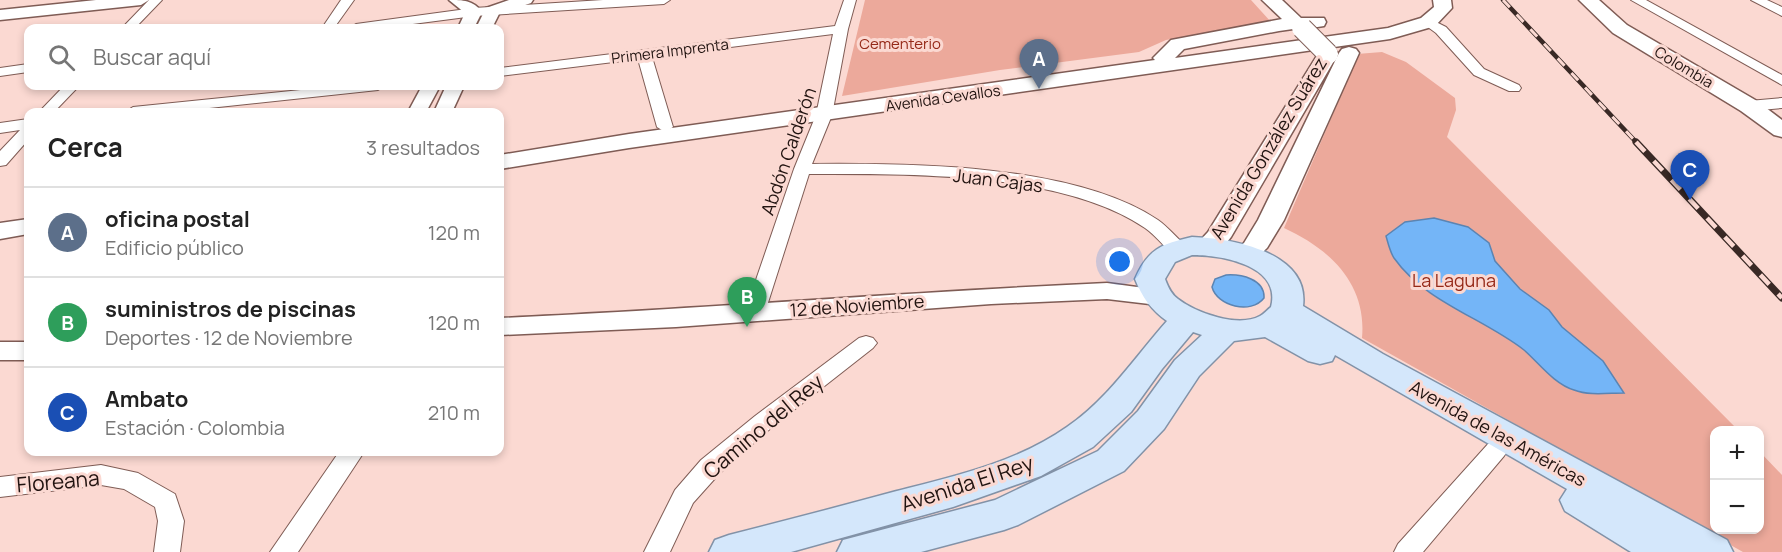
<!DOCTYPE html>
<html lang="es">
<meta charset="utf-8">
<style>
:root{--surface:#fff;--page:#f6f6f6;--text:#222;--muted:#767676;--line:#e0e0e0;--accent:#2563eb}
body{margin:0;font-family:Manrope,sans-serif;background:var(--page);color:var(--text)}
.controls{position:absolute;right:18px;bottom:18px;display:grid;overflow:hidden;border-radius:12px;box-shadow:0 3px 9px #0003}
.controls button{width:54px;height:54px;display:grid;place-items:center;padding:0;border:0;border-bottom:2px solid var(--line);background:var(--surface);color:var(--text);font:30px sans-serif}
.you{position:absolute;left:1120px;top:262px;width:21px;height:21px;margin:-15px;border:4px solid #fff;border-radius:50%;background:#1a73e8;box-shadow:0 0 0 9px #1a73e833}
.badge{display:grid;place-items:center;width:39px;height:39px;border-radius:50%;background:var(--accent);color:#fff;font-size:20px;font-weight:700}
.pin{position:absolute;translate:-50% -50px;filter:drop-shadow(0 2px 3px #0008)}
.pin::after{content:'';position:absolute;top:32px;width:21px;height:18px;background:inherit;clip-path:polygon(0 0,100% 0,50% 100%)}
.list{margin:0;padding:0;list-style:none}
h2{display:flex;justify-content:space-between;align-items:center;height:78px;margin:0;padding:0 24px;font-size:26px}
h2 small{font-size:20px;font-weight:400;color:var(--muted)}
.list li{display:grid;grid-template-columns:39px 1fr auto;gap:18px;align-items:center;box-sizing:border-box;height:90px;padding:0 24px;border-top:2px solid var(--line)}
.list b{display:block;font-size:22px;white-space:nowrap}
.list p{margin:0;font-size:20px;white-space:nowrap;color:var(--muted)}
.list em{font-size:20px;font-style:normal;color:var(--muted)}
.icon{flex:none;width:33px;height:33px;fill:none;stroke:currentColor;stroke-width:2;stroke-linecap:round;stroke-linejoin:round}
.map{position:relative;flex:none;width:1782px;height:552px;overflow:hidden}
.search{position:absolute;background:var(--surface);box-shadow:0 3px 9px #0003;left:24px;top:24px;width:480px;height:66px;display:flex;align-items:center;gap:15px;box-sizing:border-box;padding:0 21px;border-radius:12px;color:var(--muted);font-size:22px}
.panel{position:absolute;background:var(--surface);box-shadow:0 3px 9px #0003;left:24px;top:108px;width:480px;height:348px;border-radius:12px}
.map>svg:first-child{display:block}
.green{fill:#eca99b}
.water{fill:#74b5f7;stroke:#5b84b2;stroke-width:1.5}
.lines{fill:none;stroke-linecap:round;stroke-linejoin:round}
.minor-casing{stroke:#7f5c55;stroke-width:2}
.tertiary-casing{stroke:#7f5c55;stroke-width:3}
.secondary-casing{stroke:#7f5c55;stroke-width:3}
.primary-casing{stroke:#8292a7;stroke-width:3}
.minor{fill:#fff;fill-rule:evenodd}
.tertiary{fill:#fff;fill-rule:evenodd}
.secondary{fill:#fff;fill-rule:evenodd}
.primary{fill:#d4e7fb;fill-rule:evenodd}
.rail-far1-casing{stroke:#392925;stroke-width:4.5}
.rail-casing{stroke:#392925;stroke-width:7}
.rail-far1{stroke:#fbd9d2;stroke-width:3;stroke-dasharray:10;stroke-linecap:butt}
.rail{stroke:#fbd9d2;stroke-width:4.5;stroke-dasharray:13;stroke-linecap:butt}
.secondary-bridge-casing{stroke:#7f5c55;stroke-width:22;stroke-linecap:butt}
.secondary-bridge{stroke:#fff;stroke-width:20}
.labels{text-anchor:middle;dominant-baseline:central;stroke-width:6;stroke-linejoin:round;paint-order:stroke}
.far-park-label{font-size:15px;fill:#952918;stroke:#fbd9d2}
.far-street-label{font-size:15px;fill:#211310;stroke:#fbd9d2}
.street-label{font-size:18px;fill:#211310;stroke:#fbd9d2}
.park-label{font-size:18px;fill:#952918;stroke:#fbd9d2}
.near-street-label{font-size:21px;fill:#211310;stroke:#fbd9d2}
</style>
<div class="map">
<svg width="1782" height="552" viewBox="0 0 1782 552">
<rect width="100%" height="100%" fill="#fbd9d2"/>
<path class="green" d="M865,0h386l20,22 -105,18 -27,12 -139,18 -158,26z
M1382,52l24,10 49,36 1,12 -9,27 291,293h-24v100h46v-78l22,23v77h-39l-381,-214c5,-54 -32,-89 -78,-110l73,-170v-4z"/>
<path class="water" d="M1434,218l34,9 21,16 6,18 25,28 29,21 13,17 41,34 21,32c-16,0 -35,3 -50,-3 -20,-6 -35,-27 -50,-40 -41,-32 -99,-48 -130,-92 -4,-6 -6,-15 -8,-22l19,-14z
M1226,275c15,-1 39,4 38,23 -13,17 -47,8 -52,-11l3,-8z"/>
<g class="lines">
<g class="minor-casing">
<path id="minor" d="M149,0h13l-27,28h-13z
M341,0h13l-20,28h-12z
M603,0h67l-6,4 -190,12 -92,12h-33l7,-4 118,-16z
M844,0h12l-8,29 -16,86 -20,49c100,-1 262,0 346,56 10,7 18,17 27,25l2,4 -2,4h-14c-8,-8 -16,-18 -26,-25 -83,-57 -238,-54 -336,-54l-44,138 -3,5 -7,2 -7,-2 -3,-5 49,-143 22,-54 17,-81 -181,23 21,70 -8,5 -8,-5 -19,-68 -138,17v-8l335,-42z
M1631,0h15l136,75v10z
M1751,0h16l15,7v9z
M1428,18l18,9 38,42 35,16 2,3 -2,3h-10l-35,-16 -38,-42 -15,-11z
M28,64v8l-28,4v-8z
M64,86h15l-25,26h-15z
M340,86h45l-7,4 -206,22h-47l8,-5z
M1782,98v10l-33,3 -8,-5 8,-5z
M28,119v21l-22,25 -6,1v-15l20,-21 -20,3v-10z
M866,336l7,2 4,5 -4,5 -102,80 -52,46 -26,29 -23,49h-26l31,-62 26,-30 54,-44 104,-78z
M1496,441l8,3 4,6 -4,6 -81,96h-29l4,-8 90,-100z
M339,452h25l-66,100h-28z
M101,465l37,8 37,21 9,27 -4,31h-26l4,-31 -3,-14 -31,-18 -23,-4 -101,12v-20z"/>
</g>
<g class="tertiary-casing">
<path id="tertiary" d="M96,0h53l-8,5 -141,15v-10z
M449,0c14,0 24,0 33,12l-8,16h-16l7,-15z
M509,0h24l-2,3 -32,11 -7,14h-16l10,-20z
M422,86h18l-14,26h-18z
M446,86h18l-12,26h-18z
M1107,283l60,8 3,6 -3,6 -9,2 -51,-6 -116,5 -315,23 -176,8v-17c203,-9 404,-26 607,-35z
M0,342h28v18h-28z"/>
</g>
<g class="secondary-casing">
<path id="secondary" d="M1262,0h20l19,18h23l2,4 -2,4 -13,2 -2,4 -7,2 -9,-5 -14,2 -95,18 -9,9 213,-30 33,-10 13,-11 -1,-7h18l1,8 -17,18 -45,13 -761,109 -129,21v-14l129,-21 526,-74 -2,-2 18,-18 111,-21z
M1579,0h20l28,25 130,76 25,19v17l-8,-2 -33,-24 -128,-78z
M1349,47l7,2 3,4 -75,167 -17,28 -13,12 -9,2 -9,-2 -4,-6 12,-11 14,-23 81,-167 3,-4z
M1328,48l7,2 3,4 -107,183c-9,12 -17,18 -32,15l-4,-6 13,-14 110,-178 3,-4z
M28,219v15l-28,5v-16z"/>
</g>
<g class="primary-casing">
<path id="primary" d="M1192,237c39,1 118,15 111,69l80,48 344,186 6,12h-102l-66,-41 -5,-11 7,-11 -232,-134 -3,6 -12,3 -12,-3 -43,-24 -31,4 -35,35 -35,53 -40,42 -106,54 -14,5 -83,22h-84l6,-12 152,-40 103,-49 40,-40 37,-51 27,-25 -9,-3 -31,37 -31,43 -38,35 -52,29 -88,31 -162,45h-82l6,-12 14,-5c55,-14 109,-28 164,-43 59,-15 123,-29 174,-65 41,-28 68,-70 100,-106 -16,-11 -25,-24 -32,-42 13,-30 26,-35 57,-42zM1192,255c29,0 90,10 79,52 -4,3 -7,7 -11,9 -22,12 -64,-3 -82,-17 -7,-5 -10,-12 -13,-20l10,-17z"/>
</g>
<use href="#minor" class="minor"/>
<use href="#tertiary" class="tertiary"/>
<use href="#secondary" class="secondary"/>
<use href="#primary" class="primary"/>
<g class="rail-far1-casing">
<path id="rail-far1" d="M1503,0l134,143"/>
</g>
<g class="rail-casing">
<path id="rail" d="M1636,142l146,156"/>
</g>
<use href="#rail-far1" class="rail-far1"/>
<use href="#rail" class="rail"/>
<g class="secondary-bridge-casing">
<path id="secondary-bridge" d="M1302,28l26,26"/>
</g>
<use href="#secondary-bridge" class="secondary-bridge"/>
</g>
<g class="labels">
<g class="far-park-label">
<text x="900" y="43">Cementerio</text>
</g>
<g class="far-street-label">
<text transform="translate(670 51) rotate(-7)">Primera Imprenta</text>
<text transform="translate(1684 67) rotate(31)">Colombia</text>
<text transform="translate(943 98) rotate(-8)">Avenida Cevallos</text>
</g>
<g class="street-label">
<text transform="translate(1268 148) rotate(-59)">Avenida González Suárez</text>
<text transform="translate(788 151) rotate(-71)">Abdón Calderón</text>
<text transform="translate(998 180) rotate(7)">Juan Cajas</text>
<text transform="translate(857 305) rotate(-4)">12 de Noviembre</text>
<text transform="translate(1498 433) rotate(29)">Avenida de las Américas</text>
</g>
<g class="park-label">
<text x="1454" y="280">La Laguna</text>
</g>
<g class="near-street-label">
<text transform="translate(763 426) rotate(-40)">Camino del Rey</text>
<text transform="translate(58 481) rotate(-5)">Floreana</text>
<text transform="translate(967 483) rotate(-18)">Avenida El Rey</text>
</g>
</g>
</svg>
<div class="controls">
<button>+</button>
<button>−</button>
</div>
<div class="you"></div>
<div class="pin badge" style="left:1039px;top:89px;background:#5c6f8a">A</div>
<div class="pin badge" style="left:747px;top:327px;background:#2e9e5b">B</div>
<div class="pin badge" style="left:1690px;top:200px;background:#1a4fb4">C</div>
<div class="search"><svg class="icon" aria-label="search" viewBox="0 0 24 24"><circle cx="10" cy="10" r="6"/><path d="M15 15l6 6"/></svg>Buscar aquí</div>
<section class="panel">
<h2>Cerca<small>3 resultados</small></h2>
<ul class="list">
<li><span class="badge" style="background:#5c6f8a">A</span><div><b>oficina postal</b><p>Edificio público</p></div><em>120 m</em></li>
<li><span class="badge" style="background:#2e9e5b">B</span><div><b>suministros de piscinas</b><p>Deportes · 12 de Noviembre</p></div><em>120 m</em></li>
<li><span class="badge" style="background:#1a4fb4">C</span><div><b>Ambato</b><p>Estación · Colombia</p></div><em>210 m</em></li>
</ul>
</section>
</div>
